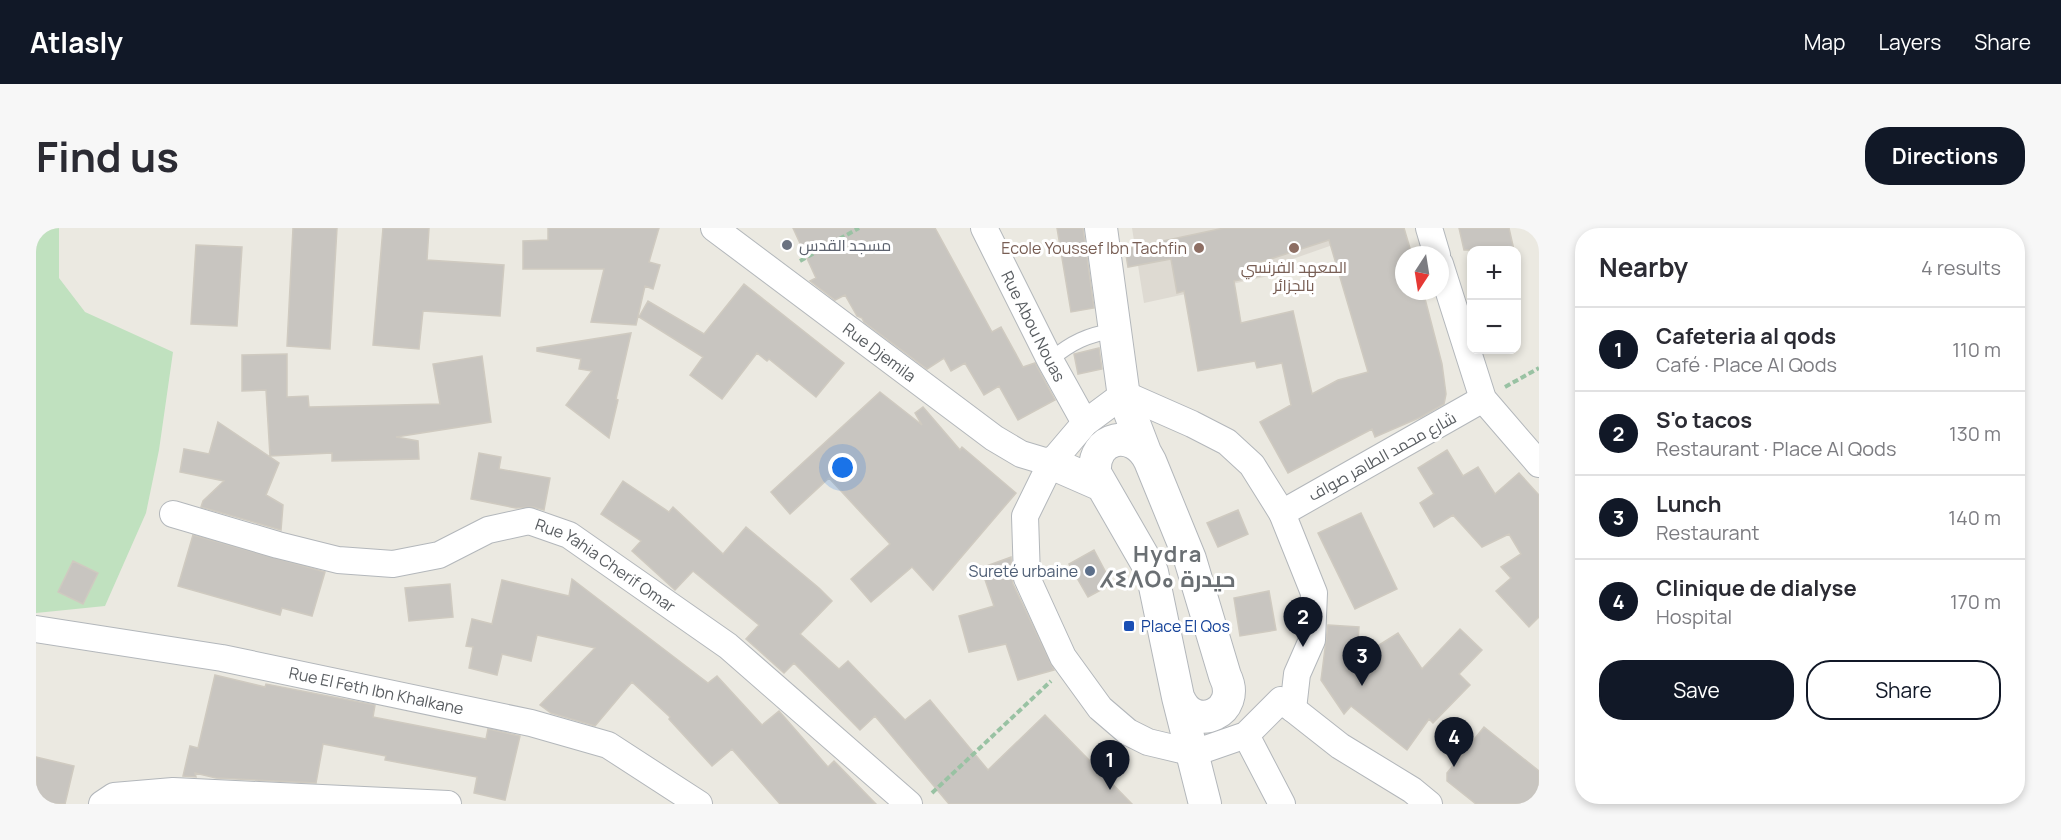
<!DOCTYPE html>
<meta charset="utf-8">
<style>
:root{--surface:#fff;--page:#f7f7f7;--text:#2b2b33;--muted:#7c7c81;--line:#e1e1e2;--accent:#111827}
body{margin:0;font-family:Manrope,Cairo,"Noto Sans Tifinagh",sans-serif;background:var(--page);color:var(--text)}
.controls{position:absolute;right:18px;top:18px;display:grid;overflow:hidden;border-radius:12px;box-shadow:0 3px 9px #0003}
.controls button{width:54px;height:54px;display:grid;place-items:center;padding:0;border:0;border-bottom:2px solid var(--line);background:var(--surface);color:var(--text);font:30px sans-serif}
.compass{position:absolute;left:1359px;top:18px;width:54px;height:54px;border-radius:50%;background:var(--surface);box-shadow:0 3px 9px #0003;rotate:192deg}
.you{position:absolute;left:807px;top:240px;width:21px;height:21px;margin:-15px;border:4px solid #fff;border-radius:50%;background:#1a73e8;box-shadow:0 0 0 9px #1a73e833}
.badge{display:grid;place-items:center;width:39px;height:39px;border-radius:50%;background:var(--accent);color:#fff;font-size:20px;font-weight:700}
.pin{position:absolute;translate:-50% -50px;filter:drop-shadow(0 2px 3px #0008)}
.pin::after{content:'';position:absolute;top:32px;width:21px;height:18px;background:inherit;clip-path:polygon(0 0,100% 0,50% 100%)}
.list{margin:0;padding:0;list-style:none}
h2{display:flex;justify-content:space-between;align-items:center;height:78px;margin:0;padding:0 24px;font-size:26px}
h2 small{font-size:20px;font-weight:400;color:var(--muted)}
.list li{display:grid;grid-template-columns:39px 1fr auto;gap:18px;align-items:center;box-sizing:border-box;height:84px;padding:0 24px;border-top:2px solid var(--line)}
.list b{display:block;font-size:22px;white-space:nowrap}
.list p{margin:0;font-size:20px;white-space:nowrap;color:var(--muted)}
.list em{font-size:20px;font-style:normal;color:var(--muted)}
.actions{display:flex;gap:12px;padding:18px 24px}
.actions a{flex:1;padding:14px 0;border:2px solid var(--accent);border-radius:24px;text-align:center;font-size:21px;color:var(--accent)}
.actions .main{background:var(--accent);color:#fff}
.map{position:relative;flex:none;width:1503px;height:576px;overflow:hidden;border-radius:24px}
header{display:flex;align-items:center;gap:36px;box-sizing:border-box;height:84px;padding:0 30px;background:var(--accent);color:#fff}
header strong{font-size:28px}
nav{display:flex;gap:33px;margin-inline-start:auto;font-size:21px}
.intro{display:flex;align-items:center;justify-content:space-between;box-sizing:border-box;height:144px;padding:0 36px}
h1{margin:0;font-size:42px}
.button{padding:15px 27px;border-radius:24px;background:var(--accent);color:#fff;font-size:21px;font-weight:700}
main{display:flex;gap:36px;padding:0 36px}
aside{flex:1;background:var(--surface);border-radius:24px;box-shadow:0 3px 9px #0003}
.map>svg:first-child{display:block}
.education{fill:#dedad2}
.green{fill:#c0e1bf}
.building{fill:#c8c5c0;stroke:#cfcac0;stroke-width:1.5;fill-rule:evenodd}
.lines{fill:none;stroke-linecap:round;stroke-linejoin:round}
.service-casing{stroke:#b3b7bb;stroke-width:16}
.minor-casing{stroke:#b3b7bb;stroke-width:28}
.tertiary-casing{stroke:#b3b7bb;stroke-width:34}
.path{stroke:#99c2a3;stroke-width:4;stroke-dasharray:6 3;stroke-linecap:butt}
.service{stroke:#fff;stroke-width:14}
.minor{stroke:#fff;stroke-width:26}
.tertiary{stroke:#fff;stroke-width:32}
.worship-dot{fill:#6b7280;stroke:#fff;stroke-width:2}
.education-dot{fill:#8d6e63;stroke:#fff;stroke-width:2}
.service-dot{fill:#5c6f8a;stroke:#fff;stroke-width:2}
.transit-dot{fill:#1a4fb4;stroke:#fff;stroke-width:2}
.labels{text-anchor:middle;dominant-baseline:central;stroke-width:6;stroke-linejoin:round;paint-order:stroke}
.worship-label{font-size:16px;fill:#5b616d;stroke:#fff;text-anchor:start}
.education-label{font-size:16px;fill:#785e54;stroke:#fff;text-anchor:end}
.street-label{font-size:16px;fill:#595d61;stroke:#fff}
.service-label{font-size:16px;fill:#4e5e75;stroke:#fff;text-anchor:end}
.transit-label{font-size:16px;fill:#164399;stroke:#fff;text-anchor:start}
.district-label{font-size:22px;font-weight:bold;letter-spacing:1.5px;fill:#6a6f73;stroke:#fff}
</style>
<header>
<strong>Atlasly</strong>
<nav><a>Map</a><a>Layers</a><a>Share</a></nav>
</header>
<div class="intro"><h1>Find us</h1><a class="button">Directions</a></div>
<main>
<div class="map">
<svg width="1503" height="576" viewBox="0 0 1503 576">
<rect width="100%" height="100%" fill="#ebe9e1"/>
<path class="education" d="M1096,0h249l-114,40 2,8 -125,27z"/>
<path class="green" d="M0,0h23v50l26,34 88,40 -14,98 -13,63 -41,93 -69,7z"/>
<path class="building" d="M257,0h44l-7,121 -43,-3z
M347,0h46l-2,32 77,5 -4,51 -77,-5 -4,38 -46,-4z
M512,0h111l-10,34 11,3 -7,24 -8,-3 -9,39 -45,-3 13,-53h-81v-28l25,-1z
M757,0h142l57,104 9,-5 22,40 12,-4 20,37 -37,20 -19,-34 -15,9 -19,-32 -14,8 -7,-13 -17,11 -63,-47 -2,-4 -5,-2 -12,-21 -10,5 -25,-19 6,-3z
M1021,0h26l11,80 -23,4z
M1188,0h180l8,27h-8v36h19l19,73 4,30 -2,10 -23,13 -46,20 -3,-8 -84,44 -28,-51 31,-17 -9,-42 -25,5 -2,-7 -57,10 -14,-80 -7,2 -6,-34 -43,8 -3,-18zM1293,12l39,132 -30,8 -26,14 -19,-83 -52,12 -7,-42 26,-5 -2,-13z
M1423,0h50l5,22h-50z
M160,17l46,2 -5,79 -46,-2z
M708,56l100,79 -28,34 -47,-38 -2,2 -10,-8 -35,46 -32,-24 13,-18 -64,-40 9,-16 56,33z
M595,105l-15,66 2,1 -9,38 -43,-33 26,-34 -13,-2 2,-10 -44,-8v-3z
M1063,120l3,21 -24,5 -4,-20z
M251,126v43l21,-1 1,11 131,-3 -7,-40 49,-8 9,66 -95,15 22,4 1,18 -87,2v-8l-62,3 -4,-66 -24,1v-36z
M844,164l42,33 -7,-12 8,-6 37,43 2,-3 54,46 -83,97 -21,-23 -41,35 -20,-23 39,-35 -61,-66 -39,36 -19,-22z
M182,194l61,41 -13,32 17,10 -2,25 -80,-23 2,-6 21,-20 -44,-9 4,-23 25,5z
M1411,222l16,26 15,-9 17,27 24,-21 20,22v122l-10,10 -33,-36 15,-13 -10,-11 20,-13 -12,-20 -27,13 -29,-32 -19,12 -14,-24 14,-9 -16,-26z
M443,225l22,4 -2,12 51,9 -6,32 -11,-3 -17,1 -45,-9z
M587,253l46,31 4,-5 50,47 23,-27 73,61 13,13 -32,33 39,35 9,-8 57,59 25,-20 58,70 57,-55 87,89h-183l-74,-88 -15,14 -66,-67 -10,10 -38,-34 13,-14 -66,-54 -18,19 -43,-39 9,-10 -40,-27z
M1202,282l10,24 -30,13 -11,-24z
M1325,285l36,76 -42,20 -37,-76z
M157,307l132,37 -13,44 -30,-8 -2,7 -102,-29z
M1058,322l18,34 -24,13 -19,-33z
M975,329l2,27 41,86 -36,10 -12,-36 -37,8 -10,-36 35,-10 -13,-38z
M37,333l25,12 -15,31 -25,-12z
M536,351l136,104 9,-7 45,49 17,-14 49,56 6,-6 42,43h-96l-48,-55 -20,17 -43,-47 1,-2 -38,-35 -37,44 -44,-13 -11,-8 55,-57 -58,-13 -6,26 -29,-7 -5,21 -28,-7 4,-21 -7,-1 6,-27 20,5 10,-44 67,16z
M414,356l3,33 -44,4 -4,-33z
M1233,363l7,39 -36,6 -6,-38z
M1292,397l31,2 -2,32 41,-26 24,36 38,-40 22,21 -23,24 11,11 -37,38 -4,-4 -22,31 -56,-44 -7,8 -23,-34z
M179,447l50,12 1,-3 109,21 -2,12 113,22 2,-10 32,7 -15,64 -31,-7 3,-16 -92,-17 1,-4 -63,-12 -7,39 -100,-5 -21,-5 1,4 -13,-1 7,-30 8,2z
M1448,499l55,44v33h-63l-29,-23v-8z
M0,529l38,9 -9,38h-29z"/>
<g class="lines">
<g class="service-casing">
<path id="service" d="M1014,132c22,-18 37,-25 66,-30"/>
</g>
<g class="minor-casing">
<g id="minor">
<path id="s1" d="M678,0l280,210 27,16 30,9"/>
<path id="s2" d="M948,0l66,132 35,63"/>
<path d="M1393,0l8,27"/>
<path d="M1404,36l43,135 56,65"/>
<path d="M1088,166l68,30 35,18 25,23 30,48 32,80 -2,47 -15,34 -4,35 -12,-9 -35,35 -52,18 -46,-11 -20,-10 -28,-24 -37,-51 -36,-79 -2,-62 26,-53 34,-40z"/>
<path d="M1246,285l201,-114"/>
<path id="s3" d="M137,286l105,31 60,15 55,4 46,-9 49,-25 41,-9 40,14 159,111 181,158"/>
<path id="s4" d="M0,401l186,29 309,65 77,22 91,59"/>
<path d="M1257,481l47,37 72,44 17,14"/>
<path d="M1210,507l36,69"/>
<path d="M66,576l12,-8 59,-5 275,13"/>
</g>
</g>
<g class="tertiary-casing">
<path id="tertiary" d="M1065,0l23,169 21,55
M1015,235l48,21
M1143,471c15,35 64,13 46,-23l-35,-117 -40,-98c-16,-34 -58,-25 -55,12l57,99 26,125 27,107"/>
</g>
<path class="path" d="M764,33l59,-33
M1469,159l34,-19
M896,565l119,-112"/>
<use href="#service" class="service"/>
<use href="#minor" class="minor"/>
<use href="#tertiary" class="tertiary"/>
</g>
<circle class="worship-dot" cx="751" cy="17" r="6"/>
<g class="education-dot">
<circle cx="1163" cy="20" r="6"/>
<circle cx="1258" cy="20" r="6"/>
</g>
<circle class="service-dot" cx="1054" cy="343" r="6"/>
<rect class="transit-dot" x="1087" y="392" width="12" height="12" rx="3"/>
<g class="labels">
<g class="worship-label">
<text x="763" y="17">مسجد القدس</text>
</g>
<g class="education-label">
<text x="1151" y="20">Ecole Youssef Ibn Tachfin</text>
<text x="1258" y="39" text-anchor="middle">المعهد الفرنسي<tspan x="1258" dy="18">بالجزائر</tspan></text>
</g>
<g class="street-label">
<text stroke="none"><textPath href="#s2" startOffset="110">Rue Abou Nouas</textPath></text>
<text stroke="none"><textPath href="#s1" startOffset="207">Rue Djemila</textPath></text>
<text transform="translate(1346 228) rotate(-29)">شارع محمد الطاهر صواف</text>
<text stroke="none"><textPath href="#s3" startOffset="459">Rue Yahia Cherif Omar</textPath></text>
<text stroke="none"><textPath href="#s4" startOffset="346">Rue El Feth Ibn Khalkane</textPath></text>
</g>
<g class="service-label">
<text x="1042" y="343">Sureté urbaine</text>
</g>
<g class="transit-label">
<text x="1105" y="398">Place El Qos</text>
</g>
<g class="district-label">
<text x="1132" y="326">Hydra<tspan x="1132" dy="25">ⵃⵉⴷⵔⴰ حيدرة</tspan></text>
</g>
</g>
</svg>
<div class="controls">
<button>+</button>
<button>−</button>
</div>
<svg class="compass" viewBox="-18 -18 36 36"><path d="M0-13l5 13h-10z" fill="#e53935"/><path d="M0 13l5-13h-10z" fill="#7c7c81"/></svg>
<div class="you"></div>
<div class="pin badge" style="left:1074px;top:562px">1</div>
<div class="pin badge" style="left:1267px;top:419px">2</div>
<div class="pin badge" style="left:1326px;top:458px">3</div>
<div class="pin badge" style="left:1418px;top:539px">4</div>
</div>
<aside>
<h2>Nearby<small>4 results</small></h2>
<ul class="list">
<li><span class="badge">1</span><div><b>Cafeteria al qods</b><p>Café · Place Al Qods</p></div><em>110 m</em></li>
<li><span class="badge">2</span><div><b>S'o tacos</b><p>Restaurant · Place Al Qods</p></div><em>130 m</em></li>
<li><span class="badge">3</span><div><b>Lunch</b><p>Restaurant</p></div><em>140 m</em></li>
<li><span class="badge">4</span><div><b>Clinique de dialyse</b><p>Hospital</p></div><em>170 m</em></li>
</ul>
<div class="actions"><a class="main">Save</a><a>Share</a></div>
</aside>
</main>
